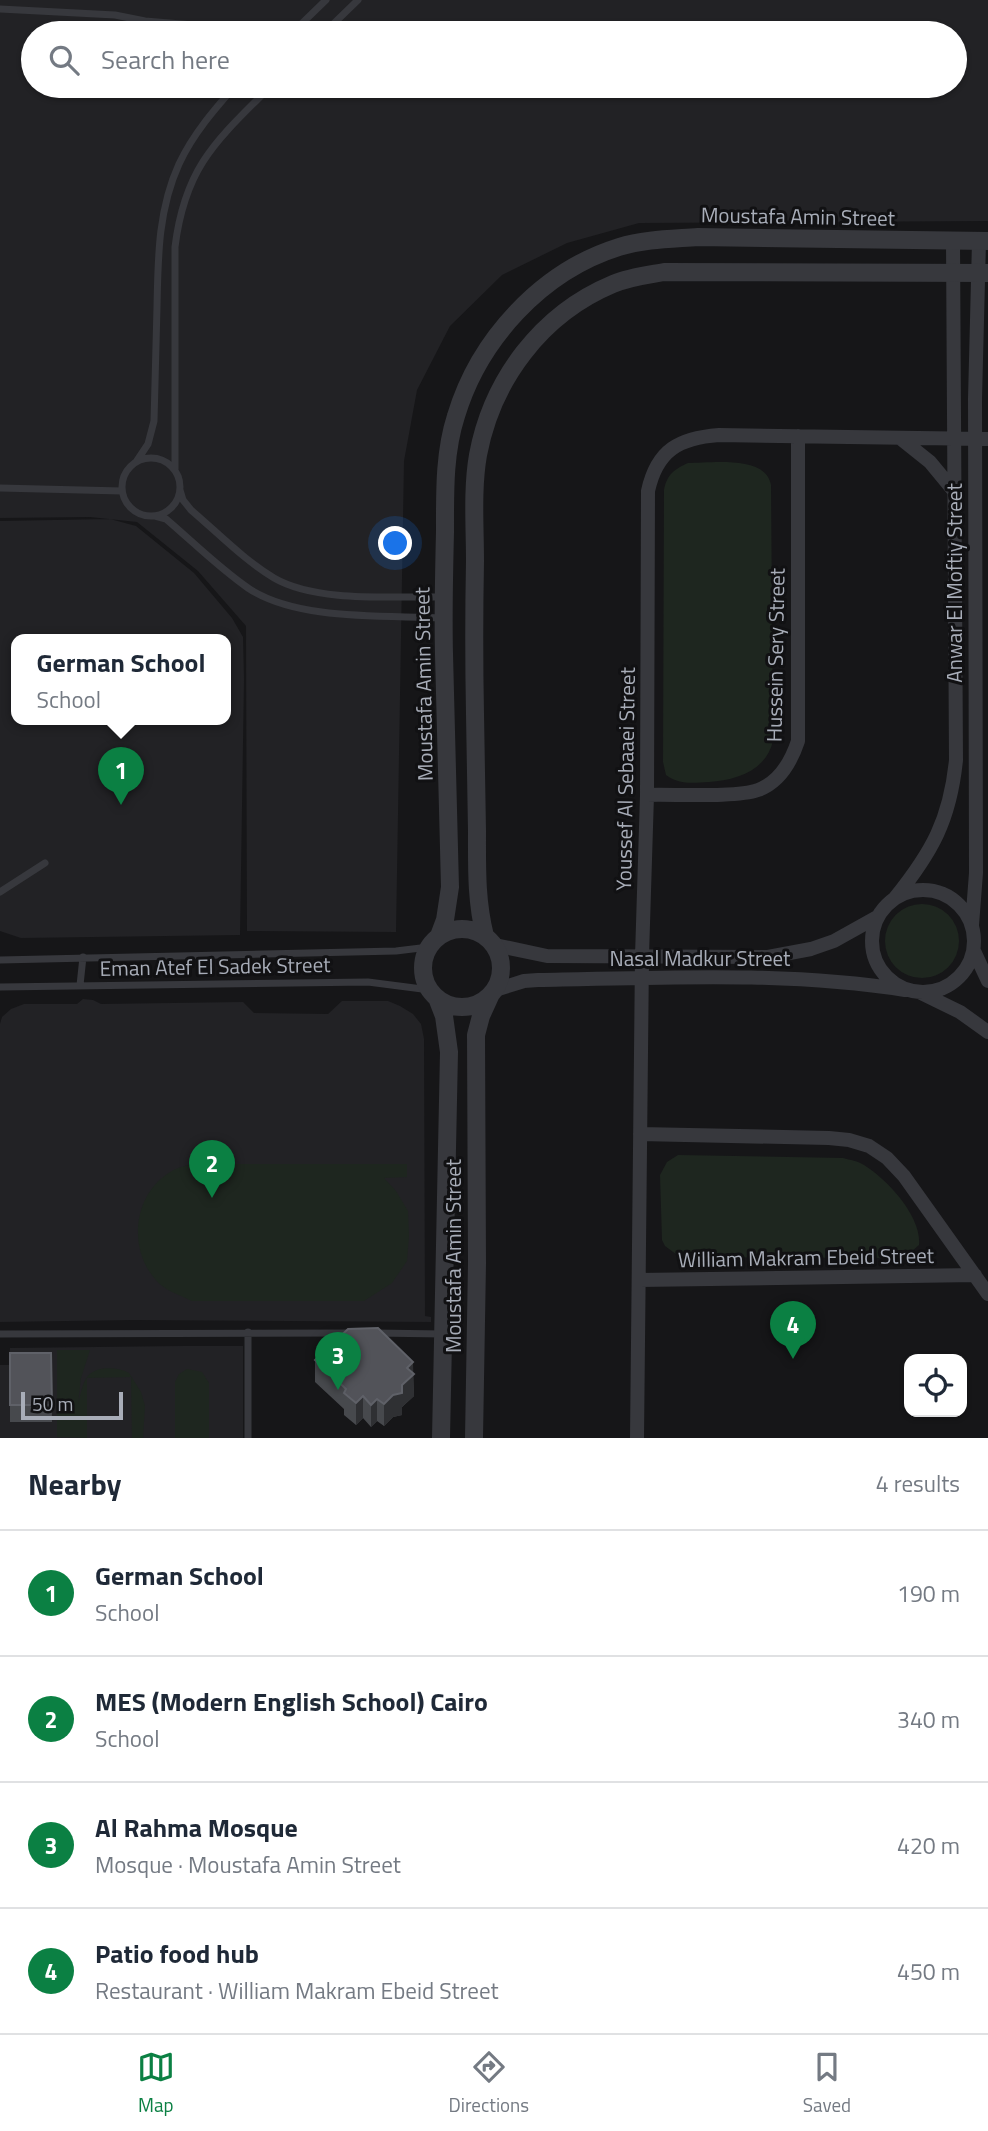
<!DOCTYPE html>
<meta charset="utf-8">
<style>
:root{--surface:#fff;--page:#f2f2f3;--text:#1f2937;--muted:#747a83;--line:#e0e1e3;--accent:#0b8043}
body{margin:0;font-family:"Titillium Web",sans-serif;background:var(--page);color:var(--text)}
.controls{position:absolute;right:21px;bottom:21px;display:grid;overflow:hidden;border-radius:14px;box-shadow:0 2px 5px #0004}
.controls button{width:63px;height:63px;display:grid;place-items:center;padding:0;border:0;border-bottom:2px solid var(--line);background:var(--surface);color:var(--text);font:35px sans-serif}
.scale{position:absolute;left:21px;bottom:18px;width:102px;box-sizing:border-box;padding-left:7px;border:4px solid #a8adb8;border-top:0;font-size:19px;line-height:24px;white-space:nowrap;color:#a8adb8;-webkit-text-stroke:5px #111113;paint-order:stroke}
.you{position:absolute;left:396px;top:544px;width:24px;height:24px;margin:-18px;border:5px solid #fff;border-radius:50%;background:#1a73e8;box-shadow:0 0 0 10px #1a73e833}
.badge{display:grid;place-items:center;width:46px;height:46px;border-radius:50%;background:var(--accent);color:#fff;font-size:23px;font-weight:700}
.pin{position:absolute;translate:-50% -58px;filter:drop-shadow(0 2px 4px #0008)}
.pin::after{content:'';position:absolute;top:37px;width:24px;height:21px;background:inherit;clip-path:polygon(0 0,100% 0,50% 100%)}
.popup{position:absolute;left:11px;top:634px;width:220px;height:91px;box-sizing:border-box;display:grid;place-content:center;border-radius:14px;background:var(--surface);filter:drop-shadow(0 2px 5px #0005);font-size:23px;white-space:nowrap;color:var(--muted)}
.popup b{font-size:26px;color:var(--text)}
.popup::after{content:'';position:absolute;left:50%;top:100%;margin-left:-14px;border:14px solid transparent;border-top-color:var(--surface)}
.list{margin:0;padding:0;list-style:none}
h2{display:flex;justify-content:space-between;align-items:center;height:91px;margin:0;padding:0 28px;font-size:30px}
h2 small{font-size:23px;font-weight:400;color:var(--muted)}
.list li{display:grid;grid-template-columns:46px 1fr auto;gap:21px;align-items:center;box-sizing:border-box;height:126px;padding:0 28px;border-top:2px solid var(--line)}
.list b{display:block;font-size:26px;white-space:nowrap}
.list p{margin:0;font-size:23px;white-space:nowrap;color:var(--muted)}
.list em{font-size:23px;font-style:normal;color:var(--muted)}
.icon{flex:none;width:38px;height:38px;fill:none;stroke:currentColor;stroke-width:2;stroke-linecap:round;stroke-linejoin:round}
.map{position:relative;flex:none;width:988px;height:1438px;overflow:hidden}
.search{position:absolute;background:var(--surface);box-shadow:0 2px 5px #0004;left:21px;right:21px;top:21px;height:77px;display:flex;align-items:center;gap:18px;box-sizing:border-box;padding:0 24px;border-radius:38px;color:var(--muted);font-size:26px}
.sheet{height:595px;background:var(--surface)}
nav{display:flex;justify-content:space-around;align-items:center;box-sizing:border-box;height:98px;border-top:2px solid var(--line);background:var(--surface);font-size:19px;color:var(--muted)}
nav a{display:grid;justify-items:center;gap:4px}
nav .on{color:var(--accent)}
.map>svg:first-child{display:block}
.built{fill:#222225;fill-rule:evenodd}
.green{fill:#1e261f}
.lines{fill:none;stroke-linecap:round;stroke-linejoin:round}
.service{stroke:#37383d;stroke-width:7}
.minor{stroke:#37383d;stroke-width:14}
.tertiary{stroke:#37383d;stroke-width:18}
.wall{fill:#47494d}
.shaded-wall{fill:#2f3033}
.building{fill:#525359;stroke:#5f6168;stroke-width:2}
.labels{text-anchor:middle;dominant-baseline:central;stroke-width:6;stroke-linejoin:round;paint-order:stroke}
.street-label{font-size:21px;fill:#a8adb8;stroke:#111113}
</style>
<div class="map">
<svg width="988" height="1438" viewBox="0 0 988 1438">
<rect width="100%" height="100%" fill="#161618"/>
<path class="built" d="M0,0h988v221l-349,2 -72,20 -65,32 -52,51 -33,64 -13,71 -8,471 -149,-1 -1,-305 -48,-55 -61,-49 -47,-5 -90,1zM33,33h922v53h-922z
M110,519l26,7 58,47 38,45 11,19 1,42 -4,256 -219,3 -21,-7v-410zM16,639h210v80h-210z
M83,999l10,1 8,4 142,-2 11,11 74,1 14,-13h46l12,5 13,8 8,10 3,15 1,277 6,1v5l-298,-2 -133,2v-298l2,-7 9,-8 13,-5h53z
M183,1346h60v92h-243v-73h9l1,-17z"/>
<path class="green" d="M688,463c24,0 78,-8 83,22l2,256c-7,30 -37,39 -64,41 -17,1 -29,3 -43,-7l-3,-13 1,-272c3,-16 11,-21 24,-27z
M885 941a37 37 0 1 1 74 0a37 37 0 1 1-74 0Z
M678,1155l165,3c7,2 15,3 21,7 24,15 58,52 55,80l-7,6 -16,7 -216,-1 -15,-11 -3,-6 -2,-65 7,-13z
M193,1164h214v13l-23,1 12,13 12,20 1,25 -2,25 -15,22 -28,18h-172c-12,-6 -29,-11 -37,-22 -28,-32 -21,-87 17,-108 6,-4 14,-5 21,-7z
M57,1350h33l-9,28 -3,26c2,-7 4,-20 9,-27 9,-12 31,-10 42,-4l12,19 4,14 -2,32h-11l-1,-61 -44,1v60l-30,-1z
M187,1369l15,3 7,11v55h-34v-56l4,-8z"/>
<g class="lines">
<path class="service" d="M0,9l115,6 30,6 97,8 16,4
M292,33l34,-33
M324,33l34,-33
M253,86l9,9
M122 487a29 29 0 1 1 58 0a29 29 0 1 1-58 0Z
M136,462l12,-18 6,-23c1,-38 2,-76 3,-114 1,-49 1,-97 22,-143 14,-30 35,-54 56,-78
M175,469v-222c10,-81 42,-107 96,-161
M0,488l122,3
M180,490l3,10 8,10c27,23 53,50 83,68 43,25 119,18 169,19
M155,516l11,3c27,23 53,49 82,69 49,33 137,27 194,30
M0,892l45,-29
M0,960l396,-9 33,-4
M80,985l3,-28
M0,987l368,-5 62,8
M375,1333l68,1
M0,1334l352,-1
M248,1438v-106"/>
<path class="minor" d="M900,438l30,24 24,29
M647,795c26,-1 89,3 111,-5 22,-8 33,-28 40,-49v-305
M872 941a51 51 0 1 1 102 0a51 51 0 1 1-102 0Z
M895,898c37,-46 55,-78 61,-138l-3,-519
M972,925l4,-52 -1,-474 4,-158
M495,945l52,11 221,1 43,-8 23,-8 43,-24
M974,951l14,30
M495,990l29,-9 14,-1c122,-2 246,-9 367,10
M921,993l39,19 28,20
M640,1134l189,4 20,2 20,6 18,12 17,18 84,118
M639,1280l336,-5
M637,1438l5,-482 5,-161 1,-304c9,-41 31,-53 71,-56l269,4"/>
<path class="tertiary" d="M423 968a39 39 0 1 1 78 0a39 39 0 1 1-78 0Z
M439,936l6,-16 5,-33c-2,-78 -4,-156 -6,-233 -1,-41 0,-82 1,-122 0,-39 -1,-79 11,-116 23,-77 86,-145 163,-169 26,-8 53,-8 79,-10l290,4
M485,936c-9,-35 -8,-69 -8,-105 -1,-39 -1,-78 -2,-117 -1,-51 -1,-102 0,-153 0,-34 -3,-72 3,-106 14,-75 63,-141 135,-171 16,-7 34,-9 51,-12l324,1
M437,998l7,18 5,36 -8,386
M474,1438l3,-175 -1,-228 5,-19 10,-22"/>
</g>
<path class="wall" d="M10,1353h41l1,69h-42z
M315,1360l98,13 1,23 -12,11v8l-9,2 -9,9 -7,-5 -6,6 -8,-9 -7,7 -12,-10v-6l-29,-27z"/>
<path class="shaded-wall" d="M413,1362l1,34 -12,11v8l-9,2 -9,9v-22l18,-19 5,-17z
M363,1396v22l-7,7v-22z
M377,1399v22l-6,6v-22z"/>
<path class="building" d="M378,1328l35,34 -6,6 7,6 -12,11v8l-9,2 -9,9 -7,-5 -6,6 -8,-9 -7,7 -12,-10 2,-4 -31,-29 33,-31z
M10,1353h41l1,52h-42z"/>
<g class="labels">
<g class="street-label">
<text transform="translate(798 216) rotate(1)">Moustafa Amin Street</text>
<text transform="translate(954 583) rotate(-90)">Anwar El Moftiy Street</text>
<text transform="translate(775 655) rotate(-89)">Hussein Sery Street</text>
<text transform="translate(423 684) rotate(-91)">Moustafa Amin Street</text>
<text transform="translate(625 779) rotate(-89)">Youssef Al Sebaaei Street</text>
<text x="700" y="958">Nasal Madkur Street</text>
<text transform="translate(215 966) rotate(-1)">Eman Atef El Sadek Street</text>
<text transform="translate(453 1256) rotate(-90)">Moustafa Amin Street</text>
<text transform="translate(806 1257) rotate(-1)">William Makram Ebeid Street</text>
</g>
</g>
</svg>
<div class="controls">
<button><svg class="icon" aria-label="locate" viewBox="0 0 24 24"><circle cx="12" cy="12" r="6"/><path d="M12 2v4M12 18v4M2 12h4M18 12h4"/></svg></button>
</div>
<div class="scale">50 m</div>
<div class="you"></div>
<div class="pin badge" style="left:121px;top:805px">1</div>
<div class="popup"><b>German School</b>School</div>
<div class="pin badge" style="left:212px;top:1198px">2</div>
<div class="pin badge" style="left:338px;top:1390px">3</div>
<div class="pin badge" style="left:793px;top:1359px">4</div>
<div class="search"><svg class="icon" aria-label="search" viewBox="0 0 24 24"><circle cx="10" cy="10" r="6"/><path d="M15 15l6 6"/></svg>Search here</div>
</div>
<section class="sheet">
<h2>Nearby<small>4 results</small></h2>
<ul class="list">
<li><span class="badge">1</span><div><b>German School</b><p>School</p></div><em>190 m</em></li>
<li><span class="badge">2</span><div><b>MES (Modern English School) Cairo</b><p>School</p></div><em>340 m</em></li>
<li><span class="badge">3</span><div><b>Al Rahma Mosque</b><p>Mosque · Moustafa Amin Street</p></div><em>420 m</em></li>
<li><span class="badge">4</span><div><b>Patio food hub</b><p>Restaurant · William Makram Ebeid Street</p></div><em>450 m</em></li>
</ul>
</section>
<nav>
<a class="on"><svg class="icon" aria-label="map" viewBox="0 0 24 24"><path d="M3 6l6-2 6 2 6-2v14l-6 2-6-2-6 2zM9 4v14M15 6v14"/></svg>Map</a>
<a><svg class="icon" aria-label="directions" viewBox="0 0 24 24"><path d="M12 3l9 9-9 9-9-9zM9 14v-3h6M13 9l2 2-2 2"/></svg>Directions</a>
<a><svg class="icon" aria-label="saved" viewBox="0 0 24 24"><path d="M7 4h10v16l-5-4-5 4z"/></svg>Saved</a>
</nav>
